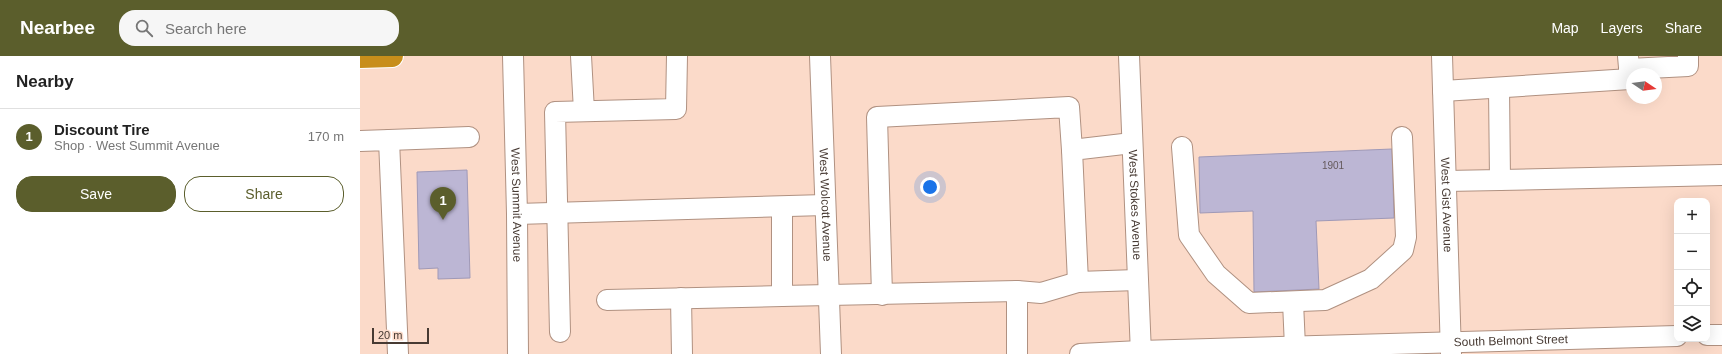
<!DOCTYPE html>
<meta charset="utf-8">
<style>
:root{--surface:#fff;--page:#f6f6f6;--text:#222;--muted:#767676;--line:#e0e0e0;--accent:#5b5e2c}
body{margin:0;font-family:Arial,sans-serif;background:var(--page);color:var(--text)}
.controls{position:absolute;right:12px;bottom:12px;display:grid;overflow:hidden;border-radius:8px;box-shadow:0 4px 16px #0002}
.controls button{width:36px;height:36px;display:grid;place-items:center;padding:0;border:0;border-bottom:1px solid var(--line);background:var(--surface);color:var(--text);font:20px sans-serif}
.compass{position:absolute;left:1266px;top:12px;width:36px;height:36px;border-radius:50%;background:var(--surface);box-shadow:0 4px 16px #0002;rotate:103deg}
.scale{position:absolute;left:12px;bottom:10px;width:57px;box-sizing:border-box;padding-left:4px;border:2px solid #473a33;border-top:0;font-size:11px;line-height:14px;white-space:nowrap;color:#473a33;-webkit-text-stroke:3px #fbdac9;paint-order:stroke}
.you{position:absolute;left:570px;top:131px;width:14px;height:14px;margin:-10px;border:3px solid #fff;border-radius:50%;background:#1a73e8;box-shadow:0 0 0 6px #1a73e833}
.badge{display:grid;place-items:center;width:26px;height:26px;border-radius:50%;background:var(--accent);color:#fff;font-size:13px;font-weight:700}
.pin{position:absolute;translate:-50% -33px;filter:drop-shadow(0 1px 2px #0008)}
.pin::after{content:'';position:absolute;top:21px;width:14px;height:12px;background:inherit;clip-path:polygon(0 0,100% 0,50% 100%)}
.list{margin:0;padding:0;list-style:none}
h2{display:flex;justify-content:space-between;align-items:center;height:52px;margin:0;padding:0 16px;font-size:17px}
h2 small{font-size:13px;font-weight:400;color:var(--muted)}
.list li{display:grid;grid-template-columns:26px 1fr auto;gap:12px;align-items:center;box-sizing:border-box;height:56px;padding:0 16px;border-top:1px solid var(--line)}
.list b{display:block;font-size:15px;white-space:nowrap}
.list p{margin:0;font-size:13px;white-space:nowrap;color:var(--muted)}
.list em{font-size:13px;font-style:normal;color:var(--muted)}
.actions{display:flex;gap:8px;padding:12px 16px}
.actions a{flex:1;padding:9px 0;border:1px solid var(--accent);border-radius:16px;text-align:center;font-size:14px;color:var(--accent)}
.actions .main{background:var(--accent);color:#fff}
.icon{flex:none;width:22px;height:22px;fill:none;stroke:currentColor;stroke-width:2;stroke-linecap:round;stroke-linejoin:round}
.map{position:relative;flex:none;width:1362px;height:298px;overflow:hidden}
header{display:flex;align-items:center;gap:24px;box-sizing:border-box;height:56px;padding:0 20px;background:var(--accent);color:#fff}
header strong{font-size:19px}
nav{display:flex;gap:22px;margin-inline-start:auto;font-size:14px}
.search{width:280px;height:36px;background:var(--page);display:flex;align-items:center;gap:10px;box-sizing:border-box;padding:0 14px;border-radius:16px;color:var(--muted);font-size:15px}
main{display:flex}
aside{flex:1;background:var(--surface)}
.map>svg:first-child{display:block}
.building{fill:#bcb6d4;stroke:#9f99b7}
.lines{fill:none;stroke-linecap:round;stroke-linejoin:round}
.minor-casing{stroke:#b09181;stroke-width:22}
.highway-casing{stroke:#fff;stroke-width:24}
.minor{stroke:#fff;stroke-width:20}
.highway{stroke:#c88e1b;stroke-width:22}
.labels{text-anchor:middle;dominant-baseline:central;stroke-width:3;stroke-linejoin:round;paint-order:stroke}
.number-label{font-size:10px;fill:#64595b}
.street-label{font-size:12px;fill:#473a33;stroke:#fbdac9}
</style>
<header>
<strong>Nearbee</strong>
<div class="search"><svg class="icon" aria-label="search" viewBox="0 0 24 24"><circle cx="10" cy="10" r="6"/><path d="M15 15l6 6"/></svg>Search here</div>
<nav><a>Map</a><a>Layers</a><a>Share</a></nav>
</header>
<main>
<aside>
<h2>Nearby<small></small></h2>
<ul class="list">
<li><span class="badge">1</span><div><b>Discount Tire</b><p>Shop · West Summit Avenue</p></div><em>170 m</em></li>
</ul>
<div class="actions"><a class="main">Save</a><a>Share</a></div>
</aside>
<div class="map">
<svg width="1362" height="298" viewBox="0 0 1362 298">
<rect width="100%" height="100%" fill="#fbdac9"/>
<path class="building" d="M1032,93l2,69 -78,3 3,68 -65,3 -1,-81 -53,2 -1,-56z
M107,114l3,108 -32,1v-11l-19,1 -2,-97z"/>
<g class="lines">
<g class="minor-casing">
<g id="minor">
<path id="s1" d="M153,0l4,158 1,140"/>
<path d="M221,0l3,55"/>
<path id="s2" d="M460,0l11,298"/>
<path id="s3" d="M769,0l12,298"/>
<path id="s4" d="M1082,0l9,298"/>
<path d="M1269,13l59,-3v-10"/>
<path d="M1083,35l187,-12 -2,-23"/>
<path d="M29,84l80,-3"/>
<path d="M0,85l29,-1 9,214"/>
<path d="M772,87l-60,7 6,132 59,-2"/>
<path d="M822,91l7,88 27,39 33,29 76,-3 46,-21 32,-29 3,-13 -4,-100"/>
<path d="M1140,124l222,-5"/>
<path d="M1086,125l54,-1 -1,-92"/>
<path d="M422,151v89l235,-5v63"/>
<path d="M157,158l308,-9"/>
<path d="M657,235l24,2 37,-11"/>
<path d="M522,239l-5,-178 192,-10 3,43"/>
<path d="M321,242l1,56"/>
<path d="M247,244l175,-4"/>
<path d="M933,246l2,45"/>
<path d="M200,276l-5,-220 121,-3 1,-53"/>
<path d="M1347,279h15"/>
<path id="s5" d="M720,298l60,-3 537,-15"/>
</g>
</g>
<g class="highway-casing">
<path id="highway" d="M0,1l32,-1"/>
</g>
<use href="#minor" class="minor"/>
<use href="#highway" class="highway"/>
</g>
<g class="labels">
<g class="number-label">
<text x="973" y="109">1901</text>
</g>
<g class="street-label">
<text stroke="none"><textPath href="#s1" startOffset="149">West Summit Avenue</textPath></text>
<text stroke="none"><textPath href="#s2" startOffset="149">West Wolcott Avenue</textPath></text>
<text stroke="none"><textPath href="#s3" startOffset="149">West Stokes Avenue</textPath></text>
<text stroke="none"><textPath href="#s4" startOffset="149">West Gist Avenue</textPath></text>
<text stroke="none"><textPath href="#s5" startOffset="431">South Belmont Street</textPath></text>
</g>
</g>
</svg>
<div class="controls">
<button>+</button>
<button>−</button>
<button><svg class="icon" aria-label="locate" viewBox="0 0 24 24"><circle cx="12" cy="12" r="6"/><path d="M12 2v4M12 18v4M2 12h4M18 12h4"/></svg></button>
<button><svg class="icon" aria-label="layers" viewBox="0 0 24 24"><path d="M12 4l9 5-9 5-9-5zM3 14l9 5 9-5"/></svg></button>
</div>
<svg class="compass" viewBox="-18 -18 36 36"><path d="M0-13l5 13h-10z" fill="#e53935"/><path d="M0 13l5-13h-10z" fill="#767676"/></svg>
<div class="scale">20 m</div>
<div class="you"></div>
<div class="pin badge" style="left:83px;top:164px">1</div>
</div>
</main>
